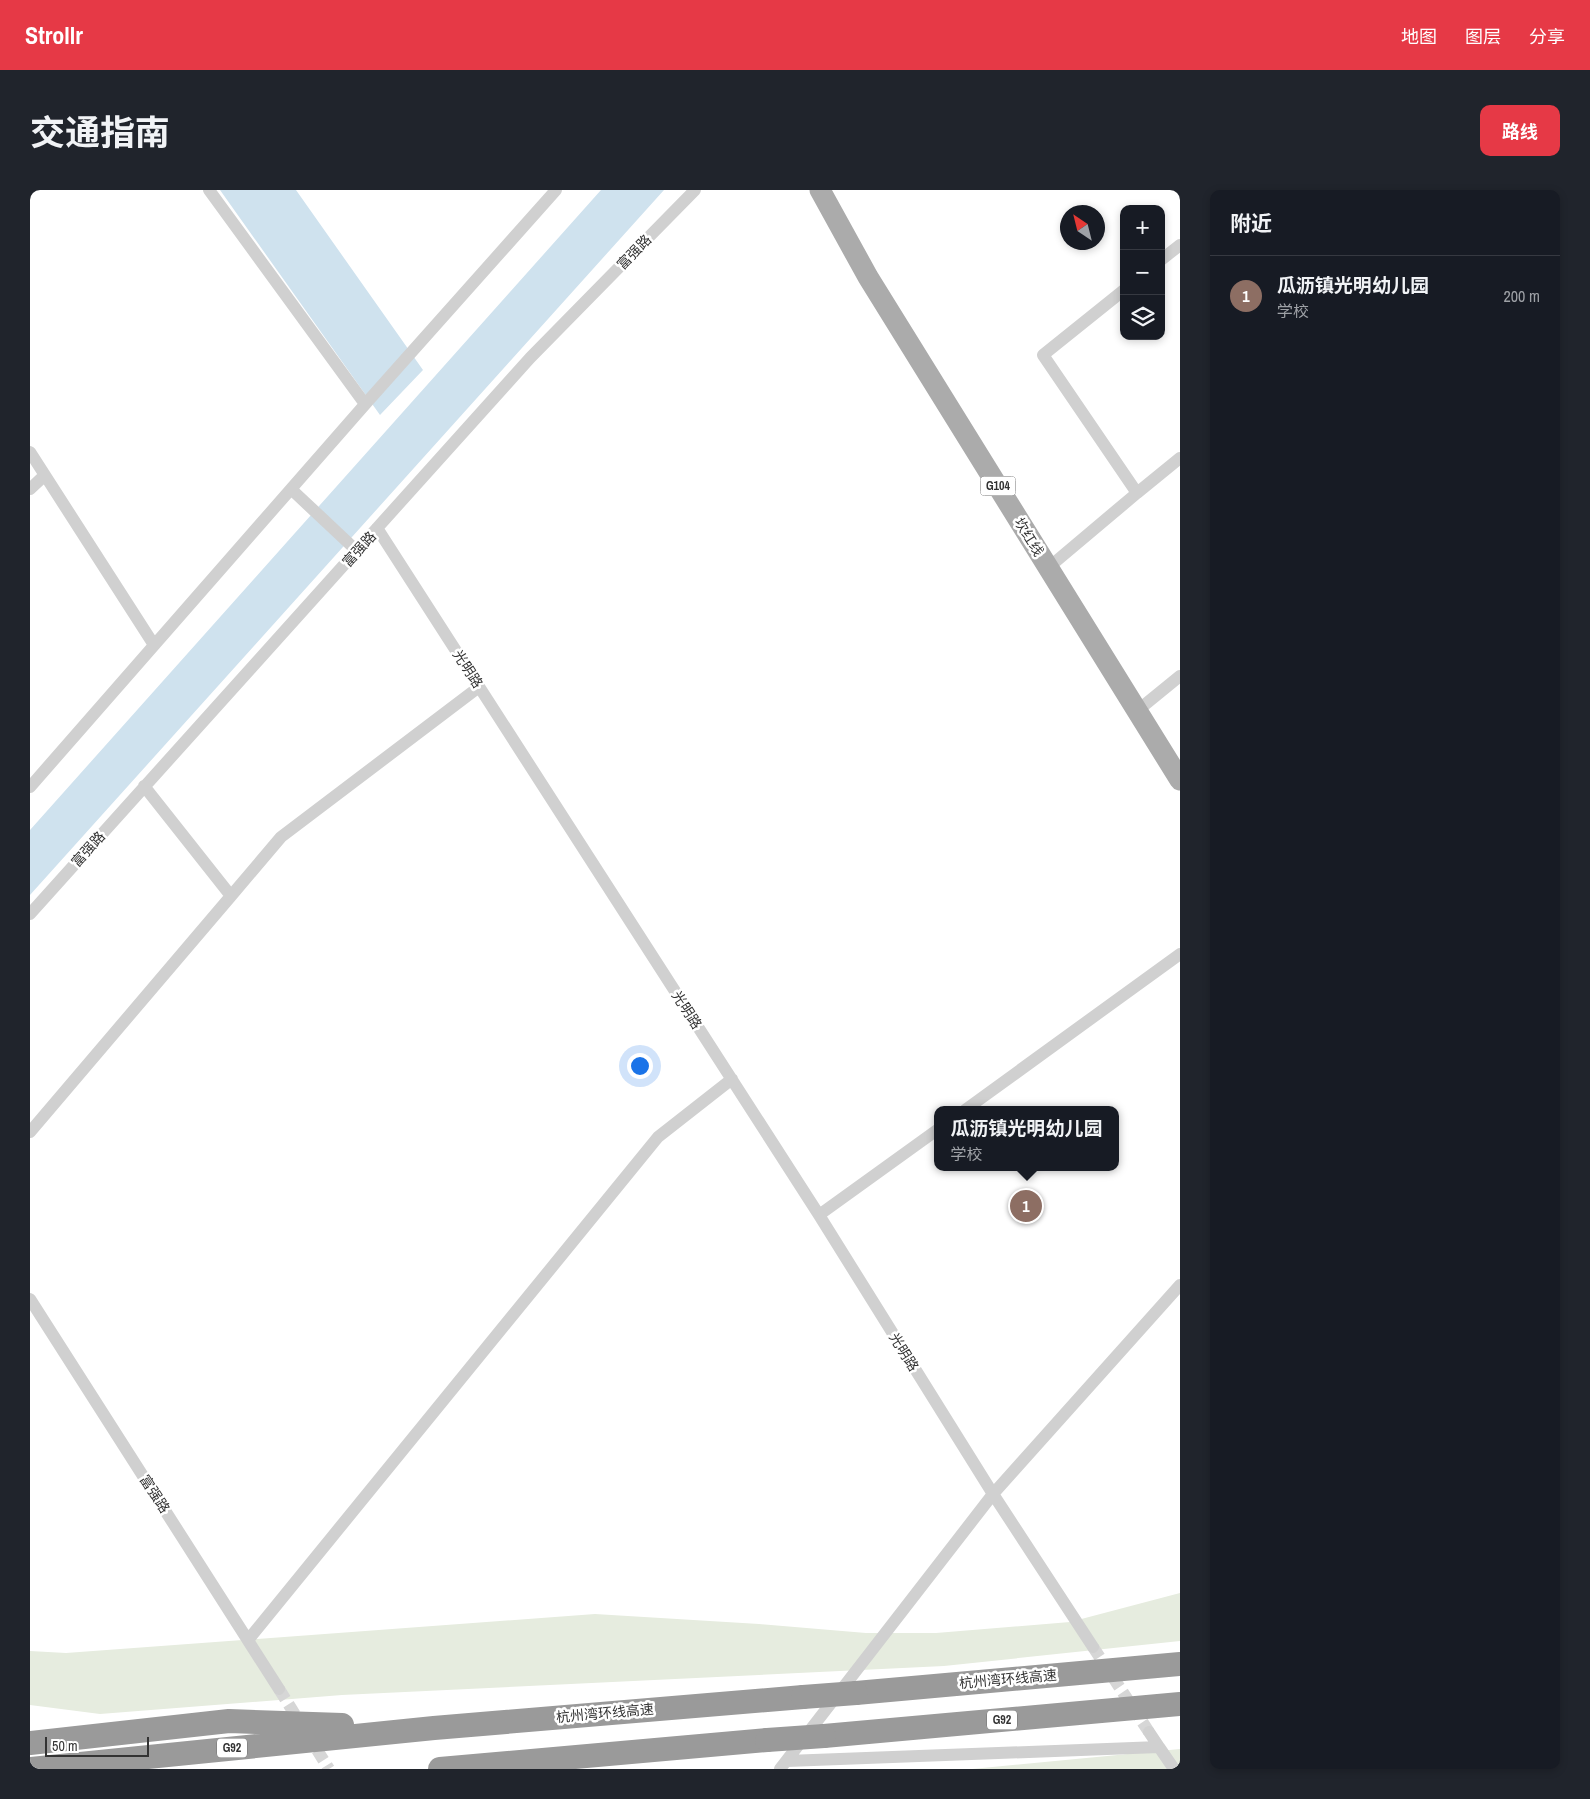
<!DOCTYPE html>
<html lang="zh">
<meta charset="utf-8">
<style>
:root{--surface:#171b24;--page:#20242c;--text:#f1f3f6;--muted:#9ea1a6;--line:#363941;--accent:#e63946}
body{margin:0;font-family:"Archivo Narrow","Noto Sans SC",sans-serif;background:var(--page);color:var(--text)}
.controls{position:absolute;right:15px;top:15px;display:grid;overflow:hidden;border-radius:10px;box-shadow:0 2px 8px #0003}
.controls button{width:45px;height:45px;display:grid;place-items:center;padding:0;border:0;border-bottom:1px solid var(--line);background:var(--surface);color:var(--text);font:25px sans-serif}
.compass{position:absolute;left:1030px;top:15px;width:45px;height:45px;border-radius:50%;background:var(--surface);box-shadow:0 2px 8px #0003;rotate:325deg}
.scale{position:absolute;left:15px;bottom:12px;width:104px;box-sizing:border-box;padding-left:5px;border:2px solid #333;border-top:0;font-size:14px;line-height:18px;white-space:nowrap;color:#333;-webkit-text-stroke:4px #fff;paint-order:stroke}
.you{position:absolute;left:609px;top:875px;width:18px;height:18px;margin:-12px;border:4px solid #fff;border-radius:50%;background:#1a73e8;box-shadow:0 0 0 8px #1a73e833}
.badge{display:grid;place-items:center;width:32px;height:32px;border-radius:50%;background:var(--accent);color:#fff;font-size:16px;font-weight:700}
.pin{position:absolute;translate:-50% -50%;border:2px solid #fff;box-shadow:0 1px 5px #0006}
.popup{position:absolute;left:904px;top:916px;width:185px;height:65px;box-sizing:border-box;display:grid;place-content:center;border-radius:10px;background:var(--surface);filter:drop-shadow(0 1px 4px #0005);font-size:16px;white-space:nowrap;color:var(--muted)}
.popup b{font-size:19px;color:var(--text)}
.popup::after{content:'';position:absolute;left:50%;top:100%;margin-left:-10px;border:10px solid transparent;border-top-color:var(--surface)}
.list{margin:0;padding:0;list-style:none}
h2{display:flex;justify-content:space-between;align-items:center;height:65px;margin:0;padding:0 20px;font-size:21px}
h2 small{font-size:16px;font-weight:400;color:var(--muted)}
.list li{display:grid;grid-template-columns:32px 1fr auto;gap:15px;align-items:center;box-sizing:border-box;height:80px;padding:0 20px;border-top:1px solid var(--line)}
.list b{display:block;font-size:19px;white-space:nowrap}
.list p{margin:0;font-size:16px;white-space:nowrap;color:var(--muted)}
.list em{font-size:16px;font-style:normal;color:var(--muted)}
.icon{flex:none;width:28px;height:28px;fill:none;stroke:currentColor;stroke-width:2;stroke-linecap:round;stroke-linejoin:round}
.map{position:relative;flex:none;width:1150px;height:1579px;overflow:hidden;border-radius:10px}
header{display:flex;align-items:center;gap:30px;box-sizing:border-box;height:70px;padding:0 25px;background:var(--accent);color:#fff}
header strong{font-size:24px}
nav{display:flex;gap:28px;margin-inline-start:auto;font-size:18px}
.intro{display:flex;align-items:center;justify-content:space-between;box-sizing:border-box;height:120px;padding:0 30px}
h1{margin:0;font-size:35px}
.button{padding:12px 22px;border-radius:10px;background:var(--accent);color:#fff;font-size:18px;font-weight:700}
main{display:flex;gap:30px;padding:0 30px}
aside{flex:1;background:var(--surface);border-radius:10px;box-shadow:0 2px 8px #0003}
.map>svg:first-child{display:block}
.green{fill:#e6ecdf}
.water{fill:#cfe2ee}
.lines{fill:none;stroke-linecap:round;stroke-linejoin:round}
.minor-tunnel{stroke:#d6d6d6;stroke-width:12;stroke-dasharray:12 6;stroke-linecap:butt}
.minor{stroke:#d0d0d0;stroke-width:12}
.primary{stroke:#ababab;stroke-width:21}
.motorway{stroke:#9a9a9a;stroke-width:24}
.motorway-bridge{stroke:#9a9a9a;stroke-width:24}
.labels{text-anchor:middle;dominant-baseline:central;stroke-width:5;stroke-linejoin:round;paint-order:stroke}
.shield{fill:#fff;stroke:#707070;stroke-width:1}
.shield-label{font-size:12px;font-weight:bold;fill:#333}
.street-label{font-size:14px;fill:#333;stroke:#fff}
</style>
<header>
<strong>Strollr</strong>
<nav><a>地图</a><a>图层</a><a>分享</a></nav>
</header>
<div class="intro"><h1>交通指南</h1><a class="button">路线</a></div>
<main>
<div class="map">
<svg width="1150" height="1579" viewBox="0 0 1150 1579">
<rect width="100%" height="100%" fill="#fff"/>
<path class="green" d="M1150,1403v48l-236,25 -602,29 -242,19 -70,-9v-54l36,2 529,-39 164,10 107,9h70l134,-11z
M1150,1559v20h-208z"/>
<path class="water" d="M190,0h76l127,180 -43,45z
M571,0h63l-634,705v-65z"/>
<g class="lines">
<path class="minor-tunnel" d="M1063,1457l56,85
M249,1499l50,80"/>
<path class="minor" d="M179,0l156,214
M1131,70l19,-15
M0,262l124,193
M0,299l15,-14
M261,299l66,62
M1107,303l43,-35
M347,338l442,687 174,279 100,153
M1018,378l89,-75 -94,-138 81,-65
M1107,521l43,-35
M0,597l338,-386 188,-211
M201,706l50,-59 198,-150
M0,724l500,-556 165,-168
M935,920l215,-156
M0,942l201,-236 -87,-110
M789,1025l118,-85
M0,1109l249,390
M218,1450l410,-503 74,-58
M1119,1542l10,15
M757,1571l372,-14 15,22
M750,1579l213,-275 187,-209"/>
<path class="primary" d="M790,0l48,87 312,503"/>
<path class="motorway" d="M826,1503l324,-29
M794,1546l356,-32
M0,1553l199,-22 113,4
M0,1579l404,-41 369,-31
M410,1579l327,-29"/>
<path class="motorway-bridge" d="M773,1507l53,-4
M737,1550l57,-4"/>
</g>
<g class="labels">
<g class="shield">
<rect x="950.5" y="286.5" width="35" height="19" rx="4"/>
<rect x="957" y="1520.5" width="30" height="19" rx="4"/>
<rect x="187" y="1548.5" width="30" height="19" rx="4"/>
</g>
<g class="shield-label">
<text x="968" y="296">G104</text>
<text x="972" y="1530">G92</text>
<text x="202" y="1558">G92</text>
</g>
<g class="street-label">
<text transform="translate(604 62) rotate(-46)">富强路</text>
<text transform="translate(999 347) rotate(58)">坎红线</text>
<text transform="translate(329 359) rotate(-48)">富强路</text>
<text transform="translate(438 479) rotate(57)">光明路</text>
<text transform="translate(58 659) rotate(-48)">富强路</text>
<text transform="translate(657 820) rotate(57)">光明路</text>
<text transform="translate(874 1162) rotate(58)">光明路</text>
<text transform="translate(125 1304) rotate(57)">富强路</text>
<text transform="translate(978 1489) rotate(-5)">杭州湾环线高速</text>
<text transform="translate(575 1523) rotate(-5)">杭州湾环线高速</text>
</g>
</g>
</svg>
<div class="controls">
<button>+</button>
<button>−</button>
<button><svg class="icon" aria-label="layers" viewBox="0 0 24 24"><path d="M12 4l9 5-9 5-9-5zM3 14l9 5 9-5"/></svg></button>
</div>
<svg class="compass" viewBox="-18 -18 36 36"><path d="M0-13l5 13h-10z" fill="#e53935"/><path d="M0 13l5-13h-10z" fill="#9ea1a6"/></svg>
<div class="scale">50 m</div>
<div class="you"></div>
<div class="pin badge" style="left:996px;top:1016px;background:#8d6e63">1</div>
<div class="popup"><b>瓜沥镇光明幼儿园</b>学校</div>
</div>
<aside>
<h2>附近<small></small></h2>
<ul class="list">
<li><span class="badge" style="background:#8d6e63">1</span><div><b>瓜沥镇光明幼儿园</b><p>学校</p></div><em>200 m</em></li>
</ul>
</aside>
</main>
